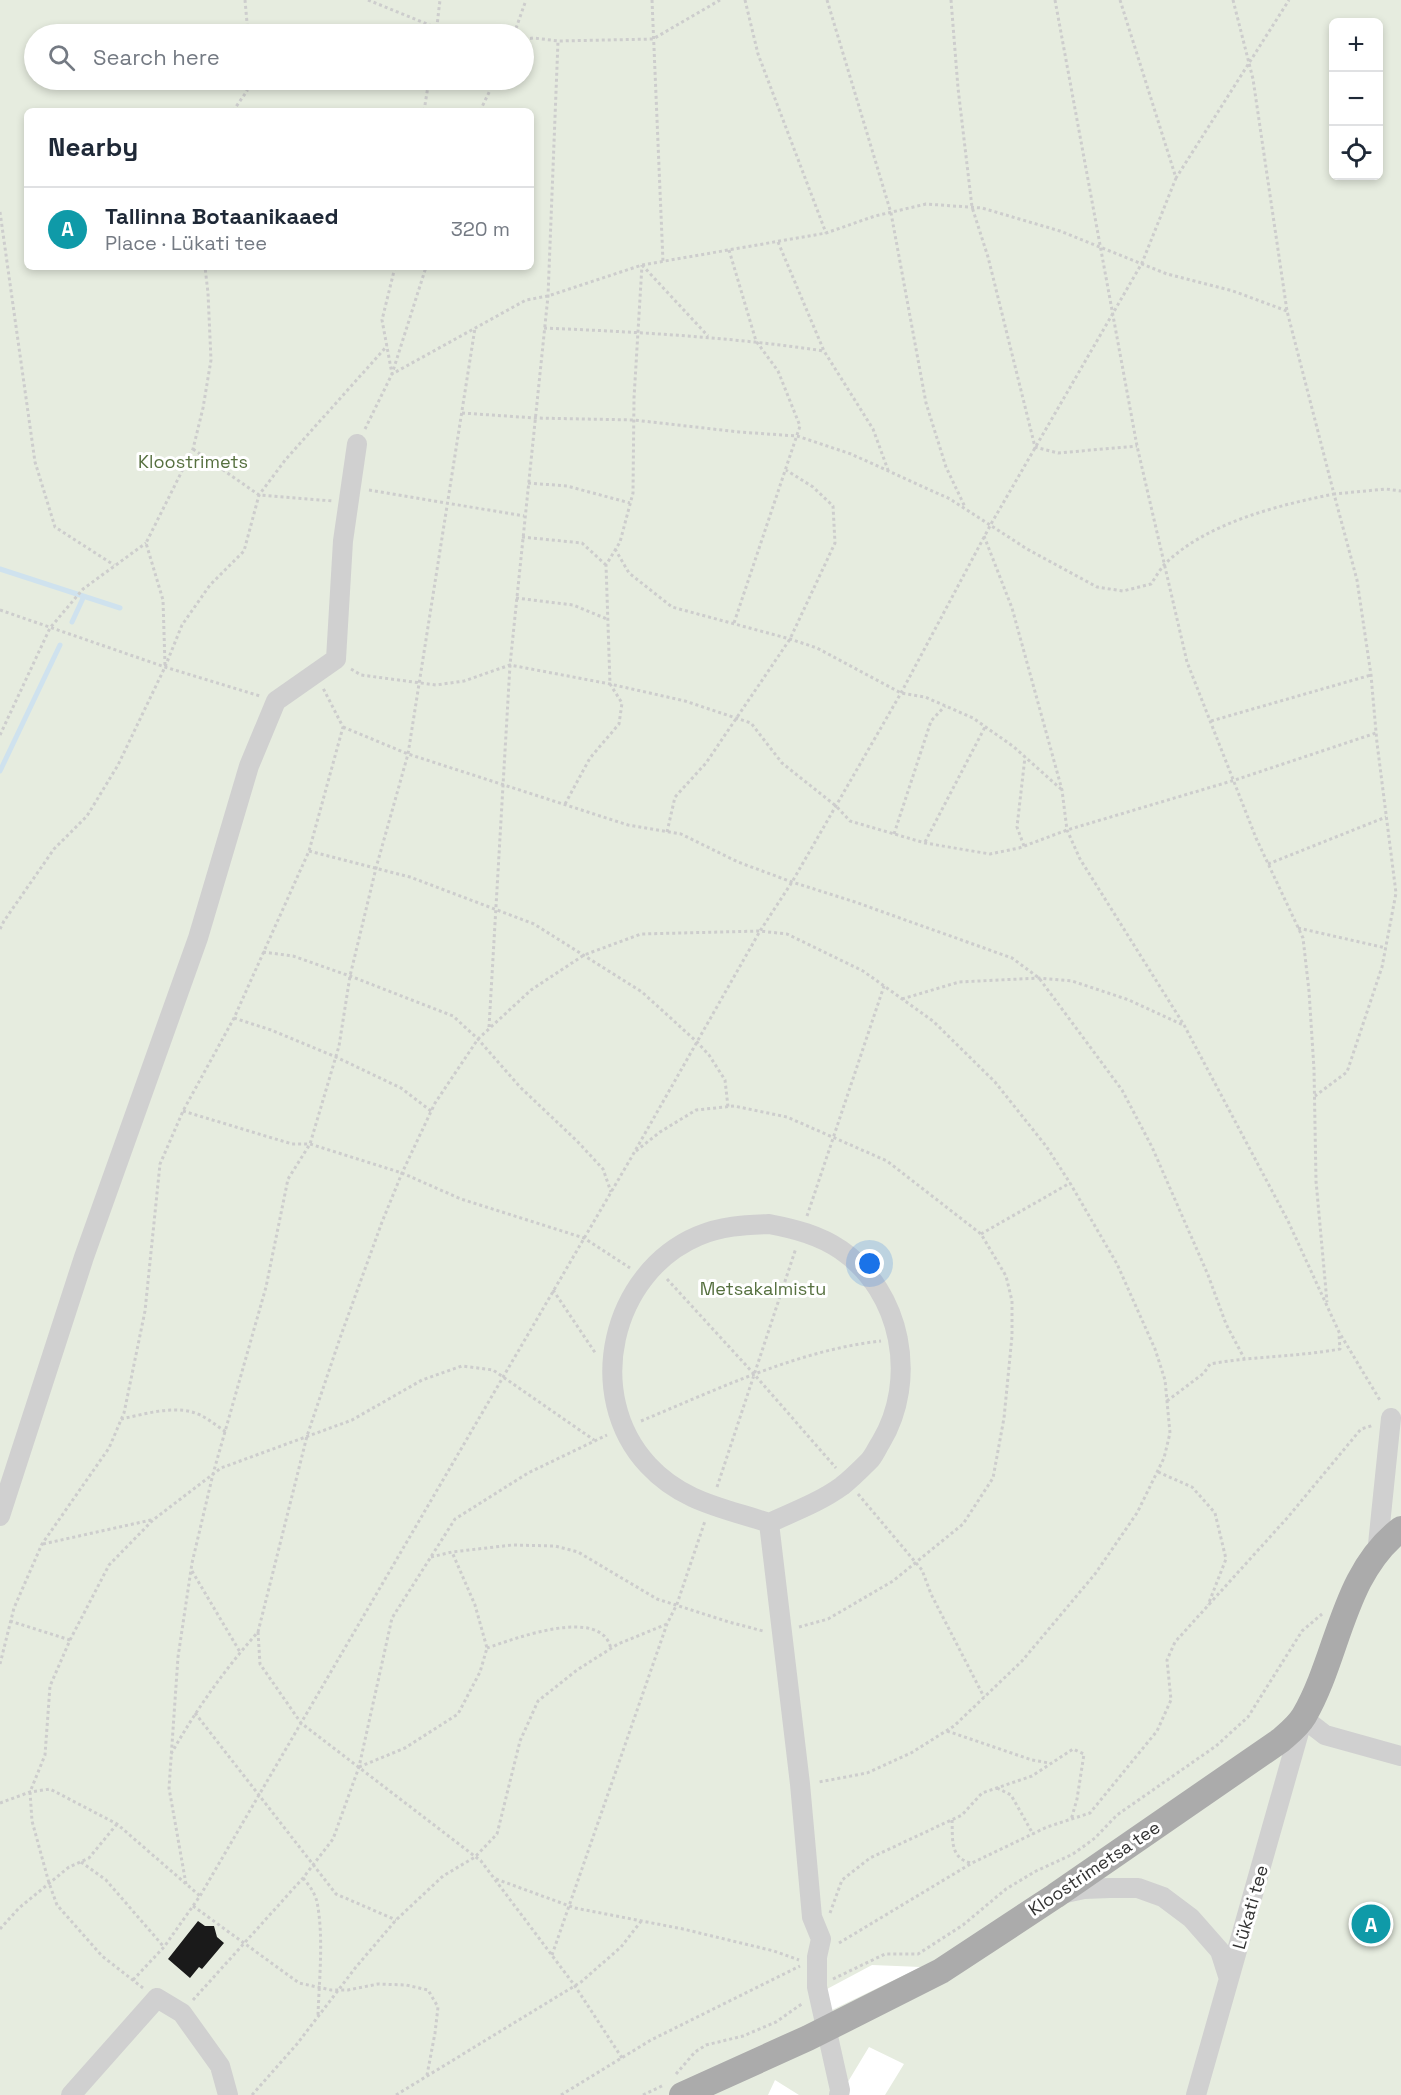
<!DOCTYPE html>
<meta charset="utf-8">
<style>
:root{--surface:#fff;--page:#f6f6f7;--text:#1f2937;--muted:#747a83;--line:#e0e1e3;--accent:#111827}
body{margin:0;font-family:"Space Grotesk",sans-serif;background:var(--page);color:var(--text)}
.controls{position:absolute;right:18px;top:18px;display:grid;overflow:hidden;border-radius:9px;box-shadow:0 3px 9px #0003}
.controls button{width:54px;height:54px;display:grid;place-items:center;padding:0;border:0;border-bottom:2px solid var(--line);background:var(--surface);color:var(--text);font:30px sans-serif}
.you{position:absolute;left:870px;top:1264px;width:21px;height:21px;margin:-15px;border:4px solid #fff;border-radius:50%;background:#1a73e8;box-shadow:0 0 0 9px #1a73e833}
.badge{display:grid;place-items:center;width:39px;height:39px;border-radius:50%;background:var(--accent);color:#fff;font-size:20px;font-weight:700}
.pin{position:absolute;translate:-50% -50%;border:3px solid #fff;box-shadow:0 2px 6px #0006}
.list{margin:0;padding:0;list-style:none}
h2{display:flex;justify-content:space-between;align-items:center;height:78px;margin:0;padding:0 24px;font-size:26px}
h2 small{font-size:20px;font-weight:400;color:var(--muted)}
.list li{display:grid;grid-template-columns:39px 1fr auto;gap:18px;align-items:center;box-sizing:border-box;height:84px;padding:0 24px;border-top:2px solid var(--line)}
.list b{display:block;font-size:22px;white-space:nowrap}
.list p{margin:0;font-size:20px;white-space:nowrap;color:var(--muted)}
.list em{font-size:20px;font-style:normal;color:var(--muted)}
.icon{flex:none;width:33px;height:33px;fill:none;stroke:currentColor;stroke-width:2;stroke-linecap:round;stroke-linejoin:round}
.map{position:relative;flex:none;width:1401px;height:2095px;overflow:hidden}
.search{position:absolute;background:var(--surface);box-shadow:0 3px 9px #0003;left:24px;top:24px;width:510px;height:66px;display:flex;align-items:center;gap:15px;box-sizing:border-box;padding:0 21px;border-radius:33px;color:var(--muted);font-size:22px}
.panel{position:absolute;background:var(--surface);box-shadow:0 3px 9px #0003;left:24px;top:108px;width:510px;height:162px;border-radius:9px}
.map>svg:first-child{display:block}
.green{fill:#e6ecdf;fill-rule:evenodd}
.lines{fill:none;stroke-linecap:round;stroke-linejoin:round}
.stream{stroke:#cfe2ee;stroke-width:5}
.building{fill:#1a1a1a}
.path{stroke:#cdcdcd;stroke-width:3;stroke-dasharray:3 3;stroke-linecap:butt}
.minor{stroke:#d0d0d0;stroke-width:20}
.major{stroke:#ababab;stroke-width:26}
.labels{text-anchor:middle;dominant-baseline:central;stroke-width:6;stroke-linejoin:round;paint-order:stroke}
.park-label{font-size:18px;fill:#56703f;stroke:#fff}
.street-label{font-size:18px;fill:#333;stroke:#fff}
</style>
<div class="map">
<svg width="1401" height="2095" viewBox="0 0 1401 2095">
<rect width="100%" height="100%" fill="#fff"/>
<path class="green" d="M0,0h1401v2095h-516l19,-31 -35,-17 -23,38 -14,10h-33l-24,-15 -7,15h-768zM1334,22h44v154h-44zM34,34h490v46h-490zM27,111h504v156h-504zM872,1965l49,2 -91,44 -3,-22z"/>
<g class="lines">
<path class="stream" d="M0,569l120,39
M72,622l12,-26
M0,771l60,-126"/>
</g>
<path class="building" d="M198,1921l7,5h9l3,11 7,6 -22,26 -3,-2 -9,11 -22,-19z"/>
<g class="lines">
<path class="path" d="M245,0l3,34
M368,0l69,28 40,6
M652,0l11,262
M745,0l13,54 68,179
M827,0l64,213 35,190 20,64 19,40
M951,0l7,88 14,119 16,50 47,190 23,6 79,-7
M1055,0l82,446 50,216 69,176 47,100 6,53 5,78 2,112 11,121
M1120,0l56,178 113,-178
M1233,0l20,79 34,232 47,183 52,-5 15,2
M436,34l4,-34
M514,34l12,-34
M524,39l10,-1 24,3 95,-2 67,-39
M233,111l14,-20v-11
M424,111l5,-31
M480,111l15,-31
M0,212l35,250 20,65 59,38
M778,242l46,109 49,78 15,41
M729,250l27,91 22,30 22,55 -66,197
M642,265l66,71
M395,267l-13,53 10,54 134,-74 22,-4 94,-31 184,-32 49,-17 51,-12 56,4 78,23 107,43 66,17 54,20
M544,328c94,4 187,9 280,23
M462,413l73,5 99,2 105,12 58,4 54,18 99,45 77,50 70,38 26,4 28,-7c4,-6 8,-13 13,-19 41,-42 115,-60 170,-71l23,86 14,95 6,68 19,150 -14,74 -35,105 -32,24
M365,429l27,-55 34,-107
M193,449l66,46 74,6
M528,483l39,3 63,17
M369,490l155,26
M984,536l28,72 50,182 5,40 13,29 104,166 104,196 51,111 42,70
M522,537l60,6 24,22
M615,549l14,24 43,34 118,32 27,9 84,45 24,4 48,21 41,29 47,42
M516,598l57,7 34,14
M0,610l165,57 95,29
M165,665l-2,-65 -17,-57 47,-94 10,-41 8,-48 -3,-67 -3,-26
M351,669l10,6 75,10 28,-4 46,-16 100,19 75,17 66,22 31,40 54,43 14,15 75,22 65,11 29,-6 48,-18 168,-50 141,-47
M1211,721l160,-46
M343,727l65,27 220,71 53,9 57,28 54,20 63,20 157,56 27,20 83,112 30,57 56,128 18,49 18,34
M0,735l50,-107 33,-39 63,-46
M565,804l25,-46 29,-34 3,-21 -12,-19 -4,-119 14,-23 13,-49 1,-95 8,-133
M667,832l8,-35 31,-34 84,-124 45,-96 -2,-37 -20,-19 -27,-17
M894,834l37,-113 14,-15
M925,842l60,-115
M1024,846l-7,-19 8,-70
M309,851l101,26 124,47 108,68 55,50 12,13 16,25 3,27
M1268,864l118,-47
M1298,928l88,20
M0,929l4,-8 50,-72 33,-33 31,-51 47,-98 17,-42 28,-40 34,-34 15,-56 27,-36 101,-113
M263,952l30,4 57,20 103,40 25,23 42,48 57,54 26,28 8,23
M902,999l57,-17 80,-4 33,3 57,19 54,25
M234,1018l37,12 65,27 65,31 30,23
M489,1027l21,-362 38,-369 10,-255
M183,1111l109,33h18l92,29 59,26 123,39 46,30
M636,1151l24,-19 36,-22 38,-4 53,11 100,44 94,73 25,42 6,25v35l-8,82 -11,60 -30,46 -70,57 -65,38 -29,8
M807,1216l77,-230
M981,1234l89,-51
M667,1279l87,95 82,94
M553,1290l43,64
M1167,1401l37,-28 6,-9c43,-8 86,-7 130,-15l-1,-14
M121,1419c25,-5 57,-16 81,-3 8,4 16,11 24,16
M641,1421c77,-32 158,-71 240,-80
M1158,1472l34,15 23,26 11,46 -18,46
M717,1487l79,-239
M858,1494l64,76 9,24 53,103
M43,1544l108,-24
M431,1557l21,-5 60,-7 43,1 23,6 79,47 72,23 34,9
M192,1571l48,81
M10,1621l60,19
M258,1632l2,32 41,59 180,138 94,125 47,72
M487,1648c27,-9 115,-43 124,1
M0,1664l14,-56 28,-64 67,-96 15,-35 21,-102 15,-147 23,-53 51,-93 75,-167 34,-124 -20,-39
M195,1713l141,181 60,26
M947,1731l85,29 17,3
M171,1754c25,-44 53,-84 87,-122l49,-196 33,-98 42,-116 20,-49 33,-70 43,-64 53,-49 53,-35 57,-21 119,-3 27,3 76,37 70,50 62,61 51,64 24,37 47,81 38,85 10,31 5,53 -6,25 -27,55 -42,61 -73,87 -68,65 -43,27 -44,20 -48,9
M359,1767l46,-19 53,-34 22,-42 7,-24 -12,-43 -23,-53
M997,1788l14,7 22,39
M0,1803l30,-11 20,-3 67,35 83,72
M952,1820c1,18 -3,38 19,43
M81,1862l25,18 58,67
M303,1878c6,7 12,15 14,24 7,35 2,79 1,114
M496,1879l79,29 108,21 91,22 25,9
M186,1884l-17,-96 9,-131 14,-94 21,-89 53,-187 22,-108 22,-35 29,-98 11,-70 26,-108 32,-114 67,-426
M193,1906l106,77 32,7h17l30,-6 28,1 22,5 10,17 -3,26 -8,42
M830,1913l12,-33 28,-22 92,-43 20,-22 50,-17 41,-27 11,5 -7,45 -6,21
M0,1929l19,-21 50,-41 20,-9 28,-34
M839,1943l133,-80 75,-36 43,-14 67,-82 14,-31 -4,-40 8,-18 113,-125 73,-88 13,-4
M552,1955l115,-331 10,-20 28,-83
M833,1979l52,-25h33l45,-29 43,-36 30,-18 37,-17 22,-16 22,-23 99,-69 32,-29 54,-86 20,-17
M133,1980l31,-33 36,-51 431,-738 129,-227 32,-49 109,-189 90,-169 151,-261 34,-85
M143,1988l-41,-32 -45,-51 -8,-22 -17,-62 -2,-29 15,-37 5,-69 20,-46 39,-75 44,-45 68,-52 131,-48 70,-40 40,-14 31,4 101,70
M193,2000l110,-122 30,-39 26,-72 33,-149 63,-99 73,-46 79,-38
M676,2074l19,-22 11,-7 37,-9 33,-14 27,-19
M252,2095l45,-51 59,-77 40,-47 47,-44 32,-19 22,-23 23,-93 18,-40 39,-31 41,-26 49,-20
M396,2095l185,-113 40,-35 21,-27
M561,2095l90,-55 149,-74
M643,2095l21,-10"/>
<path class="minor" d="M769,1224c26,5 50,11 72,26 61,42 77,130 40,192 -4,6 -7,14 -12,19 -8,8 -18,18 -27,25 -22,16 -49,26 -73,37 -45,-15 -87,-21 -121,-58 -65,-70 -37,-192 50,-229 23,-10 46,-11 71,-12z
M0,1516l84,-259 114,-319 51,-172 27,-65 60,-42 7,-118 14,-97
M769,1523l31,261 12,133 9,22 -4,18v30l23,103 -1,5
M1377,1554l14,-136
M1061,1894l23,-5 26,-1h28l25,9 28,21 29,33 9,28
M71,2095l86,-97 25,15 38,53 8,29
M1196,2095l107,-377 22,17 76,21"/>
<path class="major" d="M682,2095l126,-57 133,-67 114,-75 226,-156c8,-7 17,-14 23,-24 35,-60 38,-142 97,-187"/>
</g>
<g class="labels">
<g class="park-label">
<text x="193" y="461">Kloostrimets</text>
<text x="763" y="1288">Metsakalmistu</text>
</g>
<g class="street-label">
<text transform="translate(1094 1868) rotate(-34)">Kloostrimetsa tee</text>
<text transform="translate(1250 1907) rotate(-74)">Lükati tee</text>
</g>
</g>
</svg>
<div class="controls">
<button>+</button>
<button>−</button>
<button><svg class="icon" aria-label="locate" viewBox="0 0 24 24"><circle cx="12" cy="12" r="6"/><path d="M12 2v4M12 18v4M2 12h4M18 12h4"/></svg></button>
</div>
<div class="you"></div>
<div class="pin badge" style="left:1371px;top:1924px;background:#0f9aa8">A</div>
<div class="search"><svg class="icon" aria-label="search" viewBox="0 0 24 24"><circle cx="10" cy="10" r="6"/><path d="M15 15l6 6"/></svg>Search here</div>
<section class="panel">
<h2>Nearby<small></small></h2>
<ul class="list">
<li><span class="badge" style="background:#0f9aa8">A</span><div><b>Tallinna Botaanikaaed</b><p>Place · Lükati tee</p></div><em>320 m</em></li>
</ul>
</section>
</div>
